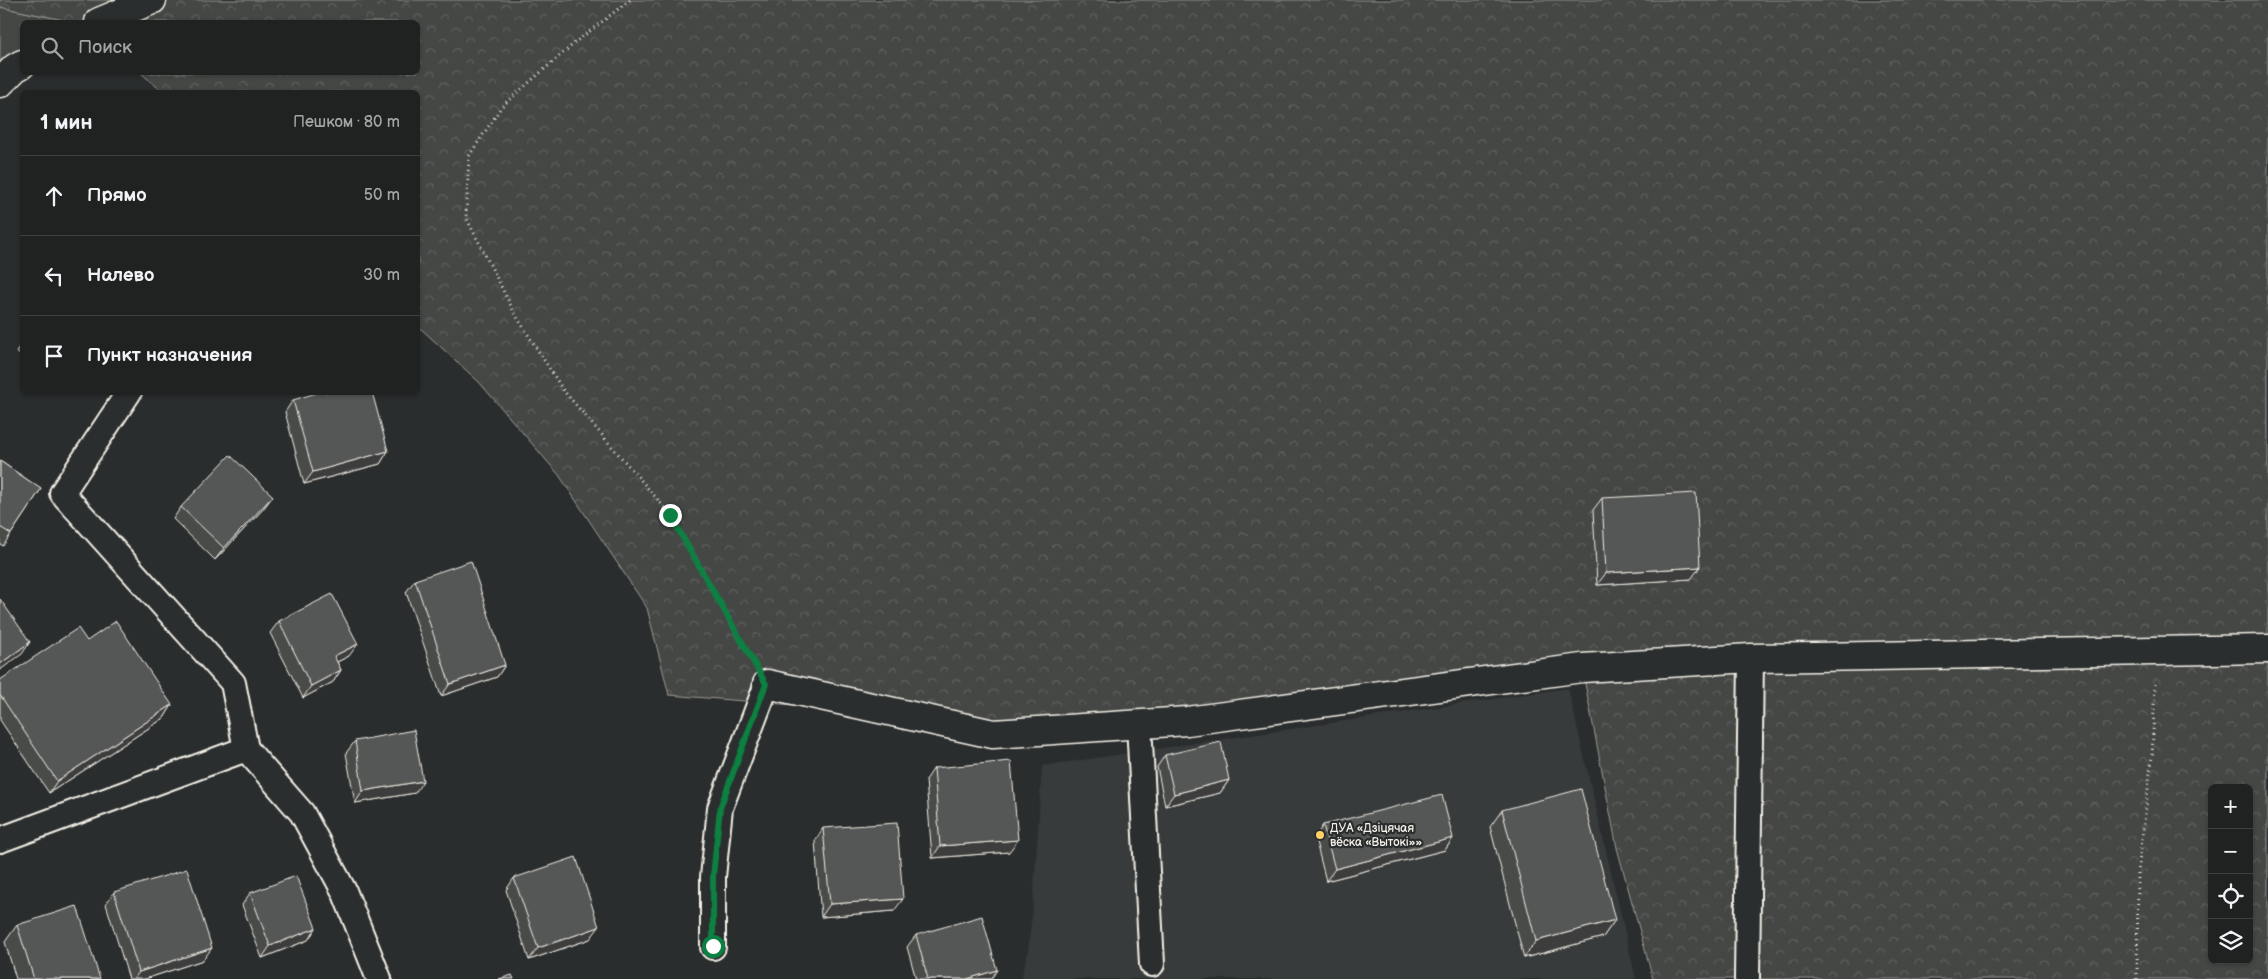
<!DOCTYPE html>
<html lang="ru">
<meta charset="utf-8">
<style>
:root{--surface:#202222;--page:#2d2f2f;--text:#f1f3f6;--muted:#a2a4a5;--line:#3d3f40}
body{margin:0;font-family:"Balsamiq Sans",sans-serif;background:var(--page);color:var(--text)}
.controls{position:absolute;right:15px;bottom:15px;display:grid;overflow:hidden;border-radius:8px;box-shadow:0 1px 4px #0004}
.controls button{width:45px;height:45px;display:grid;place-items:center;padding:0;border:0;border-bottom:1px solid var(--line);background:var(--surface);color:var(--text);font:25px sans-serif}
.stop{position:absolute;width:15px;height:15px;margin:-11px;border:4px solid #0b8043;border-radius:50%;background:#fff}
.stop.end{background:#0b8043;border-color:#fff;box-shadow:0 1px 5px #0008}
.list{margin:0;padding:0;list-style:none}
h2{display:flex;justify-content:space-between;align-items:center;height:65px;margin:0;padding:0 20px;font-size:21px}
h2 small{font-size:16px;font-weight:400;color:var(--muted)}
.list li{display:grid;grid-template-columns:32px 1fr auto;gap:15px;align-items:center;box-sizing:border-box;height:80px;padding:0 20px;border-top:1px solid var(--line)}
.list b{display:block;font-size:19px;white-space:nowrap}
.list em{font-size:16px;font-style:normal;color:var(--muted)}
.icon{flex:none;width:28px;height:28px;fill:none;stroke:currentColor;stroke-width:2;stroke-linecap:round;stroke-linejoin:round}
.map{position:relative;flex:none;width:2268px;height:979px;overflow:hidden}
.search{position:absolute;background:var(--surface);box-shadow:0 1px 4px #0004;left:20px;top:20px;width:400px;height:55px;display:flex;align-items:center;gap:12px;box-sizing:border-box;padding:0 18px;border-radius:8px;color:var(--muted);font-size:19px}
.panel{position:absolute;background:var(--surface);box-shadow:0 1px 4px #0004;left:20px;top:90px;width:400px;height:305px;border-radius:8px}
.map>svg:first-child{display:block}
.built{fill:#373a3a}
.green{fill:#444645;stroke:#9c9c96}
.forest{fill:url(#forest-crowns);stroke:#9c9c96;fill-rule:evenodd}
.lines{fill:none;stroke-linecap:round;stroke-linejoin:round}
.lane-casing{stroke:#f4f1e8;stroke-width:28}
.street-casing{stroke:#f4f1e8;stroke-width:31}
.path{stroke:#f4f1e8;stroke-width:3;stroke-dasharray:1 4;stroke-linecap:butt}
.lane{stroke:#2a2d2e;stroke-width:24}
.street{stroke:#2a2d2e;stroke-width:28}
.wall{fill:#494b4a;stroke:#f4f1e8}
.shaded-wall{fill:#3c3d3c;stroke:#f4f1e8}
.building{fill:#555756;stroke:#f4f1e8}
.route{stroke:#0b8043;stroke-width:6}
.poi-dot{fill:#ffd166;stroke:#2a2d2e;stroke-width:2}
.labels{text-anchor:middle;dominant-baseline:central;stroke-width:4.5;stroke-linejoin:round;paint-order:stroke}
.poi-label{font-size:12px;fill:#f4f1e8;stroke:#2a2d2e;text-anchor:start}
</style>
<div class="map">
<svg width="2268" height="979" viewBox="0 0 2268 979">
<defs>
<pattern id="forest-crowns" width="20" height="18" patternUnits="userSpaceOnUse" patternTransform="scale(1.25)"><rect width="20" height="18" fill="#444645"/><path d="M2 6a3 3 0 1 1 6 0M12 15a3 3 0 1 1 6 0" fill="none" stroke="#606160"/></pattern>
</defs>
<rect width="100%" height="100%" fill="#2a2d2e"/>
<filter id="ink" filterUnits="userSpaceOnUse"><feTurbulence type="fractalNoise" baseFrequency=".02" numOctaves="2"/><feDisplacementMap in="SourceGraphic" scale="10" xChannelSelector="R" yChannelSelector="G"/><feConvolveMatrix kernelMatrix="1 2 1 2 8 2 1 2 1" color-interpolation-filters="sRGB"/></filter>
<g filter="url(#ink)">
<path class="built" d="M1568,688l68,291h-615l7,-28 5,-46 9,-139z"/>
<path class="green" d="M0,7l74,15h-52v42l-22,19z"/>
<path class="forest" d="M0,0h2268v979h-615l-36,-131 -35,-180 -589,66 -175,-27 -149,-12 -22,-87 -88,-133 -80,-93 -61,-56v-234h-255l-22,-19 277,-1v-50h-344l-74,-15zM2212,788h37v172h-37z"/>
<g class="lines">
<g class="lane-casing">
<path id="lane" d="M129,392l-67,101 171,190 13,66 56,64 42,78 35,88
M1139,724l13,240
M0,840l246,-91
M713,947v-70l7,-69 47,-124
M1747,979l4,-321"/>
</g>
<g class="street-casing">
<path id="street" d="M99,22l53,-22
M0,83l15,-15 7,-4
M767,684l226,50 194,-13 395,-53 169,-10 517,-9"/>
</g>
<path class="path" d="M630,0l-53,41 -75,65 -33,50 -3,61 49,97 48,76 108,125 78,141
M2137,979l1,-107 14,-116 3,-72"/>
<use href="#lane" class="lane"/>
<use href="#street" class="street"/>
</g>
<path class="wall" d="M22,342v14l-6,-4z
M293,400l95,51 -8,13 -76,20 -19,-72z
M0,461l41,28 -38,57 -3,-2z
M1602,498l89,81 -94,6 -4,-75z
M181,507l83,1 -49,52 -42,-41z
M415,580l90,85 -8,12 -56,19 -35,-104z
M279,621l70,35 -12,6 4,8 -8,12 -30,16 -33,-65z
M0,680l172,25 -8,13 -115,75 -49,-73z
M355,741l60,52 -60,10 -9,-50z
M1165,755l64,25 -9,13 -55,13 -8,-39z
M934,768l75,84 -77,6 -6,-78z
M1502,810l113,110 -12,17 -79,21 -34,-131z
M1323,825l130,13 -8,12 -119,31 -11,-43z
M823,828l71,83 -73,6 -6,-76z
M514,878l76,61 -61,21 -23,-70z
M114,892l89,68 -58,19h-16l-23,-75z
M250,893l66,35 -8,12 -46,18 -20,-53z
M17,925l83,54h-84l-11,-37z
M916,935l75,44h-75l-9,-32z"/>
<path class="shaded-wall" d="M388,451l-8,13 -76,20 9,-12z
M273,496l-9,12 -49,52 9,-12z
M1700,567l-9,12 -94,6 9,-12z
M30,642l-8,12 -22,16v-6z
M358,644l-9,12 -24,12 9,-12z
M505,665l-8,12 -56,19 9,-12z
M341,670l-8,12 -30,16 8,-12z
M172,705l-8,13 -115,75 8,-12z
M1229,780l-9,13 -55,13 9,-12z
M423,781l-8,12 -60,10 8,-12z
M1453,838l-8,12 -119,31 9,-12z
M1018,840l-9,12 -77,6 8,-12z
M903,899l-9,12 -73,6 9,-13z
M1615,920l-12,17 -79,21 12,-17z
M599,927l-9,12 -61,21 9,-12z
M316,928l-8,12 -46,18 8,-12z
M212,948l-9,12 -58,19h-11l5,-7z
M997,970l-6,9h-24z"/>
<path class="building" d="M320,392h52l16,59 -75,21 -20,-72z
M230,455l43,41 -49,52 -43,-41z
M0,461l41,28 -30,45 -11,-7z
M1696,493l4,74 -94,6 -4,-75z
M471,561l34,104 -55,19 -35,-104z
M332,594l26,50 -24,12 7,14 -30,16 -32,-65z
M0,599l30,43 -30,22z
M116,621l56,84 -115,76 -57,-86v-15l78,-52 9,13z
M414,730l9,51 -60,10 -8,-50z
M1221,742l8,38 -55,14 -9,-39z
M1011,761l7,79 -78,6 -6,-78z
M1581,789l34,131 -79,21 -34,-131z
M1442,795l11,43 -118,31 -12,-44z
M897,823l6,76 -73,5 -7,-76z
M576,857l23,70 -61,21 -24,-70z
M187,869l25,79 -73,24 -25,-80z
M296,876l20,52 -46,18 -20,-53z
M77,906l23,73h-66l-17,-54z
M982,916l15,54 -30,9h-39l-12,-44z
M512,975l2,4h-15z"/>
</g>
<g class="lines" filter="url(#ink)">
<path class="route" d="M670,515l96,169 -46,124 -7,68v70"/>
</g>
<circle class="poi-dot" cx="1320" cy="835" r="5"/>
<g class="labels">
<g class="poi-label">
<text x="1330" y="828">ДУА «Дзіцячая<tspan x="1330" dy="14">вёска «Вытокі»»</tspan></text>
</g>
</g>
</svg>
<div class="controls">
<button>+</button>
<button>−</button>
<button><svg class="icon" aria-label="locate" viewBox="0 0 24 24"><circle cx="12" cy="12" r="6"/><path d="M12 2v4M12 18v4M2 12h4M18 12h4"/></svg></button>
<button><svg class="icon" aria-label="layers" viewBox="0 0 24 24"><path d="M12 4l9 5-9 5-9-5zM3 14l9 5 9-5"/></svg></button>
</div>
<div class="stop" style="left:713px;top:946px"></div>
<div class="stop end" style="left:670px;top:515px"></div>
<div class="search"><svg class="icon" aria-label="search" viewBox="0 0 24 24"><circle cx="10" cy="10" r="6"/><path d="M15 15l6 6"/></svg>Поиск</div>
<section class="panel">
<h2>1 мин<small>Пешком · 80 m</small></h2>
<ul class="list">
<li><svg class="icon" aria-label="ahead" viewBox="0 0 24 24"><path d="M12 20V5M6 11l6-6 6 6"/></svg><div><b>Прямо</b></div><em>50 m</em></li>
<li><svg class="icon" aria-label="left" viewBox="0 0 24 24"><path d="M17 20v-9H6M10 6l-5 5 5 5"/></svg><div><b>Налево</b></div><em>30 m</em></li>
<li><svg class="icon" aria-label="arrive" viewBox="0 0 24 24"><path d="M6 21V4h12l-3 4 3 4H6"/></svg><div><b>Пункт назначения</b></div></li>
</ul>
</section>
</div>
